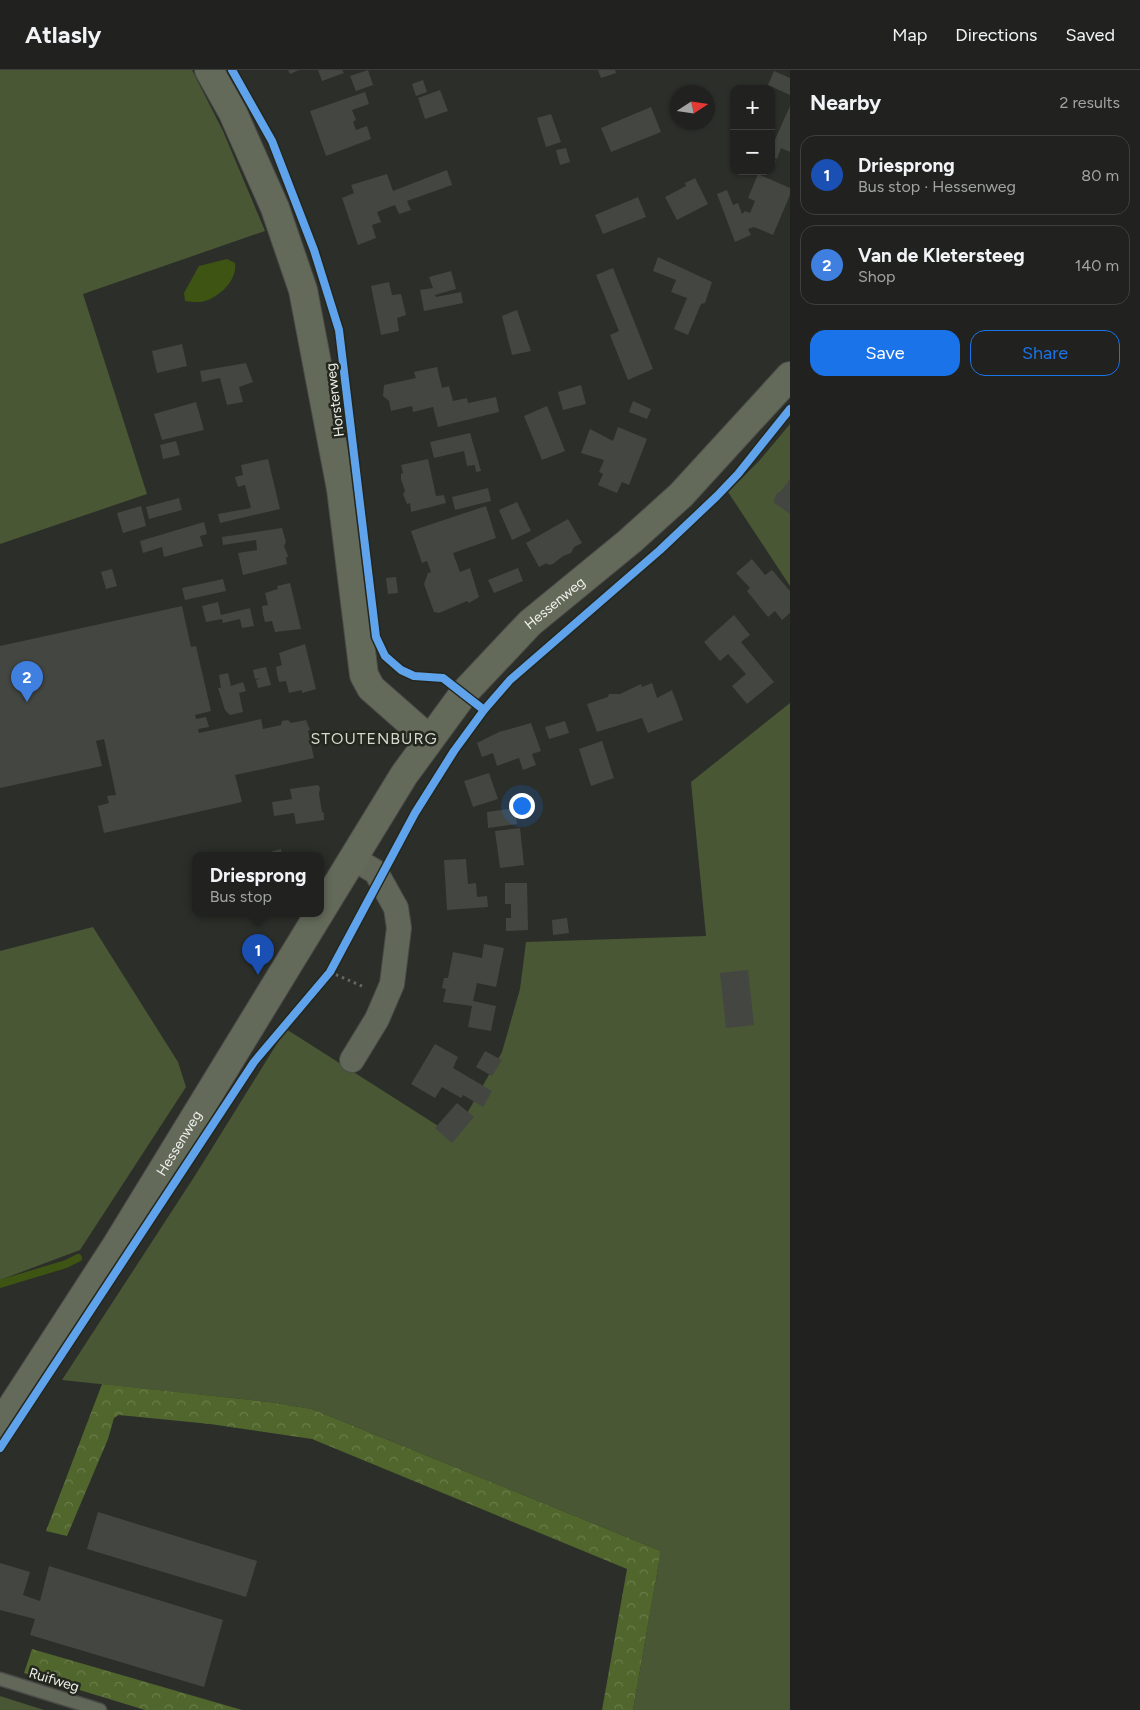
<!DOCTYPE html>
<meta charset="utf-8">
<style>
:root{--surface:#21221f;--page:#2d2f2c;--text:#f1f3f6;--muted:#a2a4a4;--line:#3e3f3d;--accent:#1a73e8}
body{margin:0;font-family:Figtree,sans-serif;background:var(--page);color:var(--text)}
.controls{position:absolute;right:15px;top:15px;display:grid;overflow:hidden;border-radius:10px;box-shadow:0 1px 4px #0004}
.controls button{width:45px;height:45px;display:grid;place-items:center;padding:0;border:0;border-bottom:1px solid var(--line);background:var(--surface);color:var(--text);font:25px sans-serif}
.compass{position:absolute;left:670px;top:15px;width:45px;height:45px;border-radius:50%;background:var(--surface);box-shadow:0 1px 4px #0004;rotate:78deg}
.you{position:absolute;left:521px;top:735px;width:18px;height:18px;margin:-12px;border:4px solid #fff;border-radius:50%;background:#1a73e8;box-shadow:0 0 0 8px #1a73e833}
.badge{display:grid;place-items:center;width:32px;height:32px;border-radius:50%;background:var(--accent);color:#fff;font-size:16px;font-weight:700}
.pin{position:absolute;translate:-50% -41px;filter:drop-shadow(0 1px 2px #0008)}
.pin::after{content:'';position:absolute;top:26px;width:18px;height:15px;background:inherit;clip-path:polygon(0 0,100% 0,50% 100%)}
.popup{position:absolute;left:192px;top:782px;width:132px;height:65px;box-sizing:border-box;display:grid;place-content:center;border-radius:10px;background:var(--surface);filter:drop-shadow(0 1px 4px #0005);font-size:16px;white-space:nowrap;color:var(--muted)}
.popup b{font-size:19px;color:var(--text)}
.popup::after{content:'';position:absolute;left:50%;top:100%;margin-left:-10px;border:10px solid transparent;border-top-color:var(--surface)}
.list{margin:0;padding:0;list-style:none}
h2{display:flex;justify-content:space-between;align-items:center;height:65px;margin:0;padding:0 20px;font-size:21px}
h2 small{font-size:16px;font-weight:400;color:var(--muted)}
.list li{display:grid;grid-template-columns:32px 1fr auto;gap:15px;align-items:center;box-sizing:border-box;height:80px;margin:0 10px 10px;padding:0 10px;border:1px solid var(--line);border-radius:15px}
.list b{display:block;font-size:19px;white-space:nowrap}
.list p{margin:0;font-size:16px;white-space:nowrap;color:var(--muted)}
.list em{font-size:16px;font-style:normal;color:var(--muted)}
.actions{display:flex;gap:10px;padding:15px 20px}
.actions a{flex:1;padding:11px 0;border:1px solid var(--accent);border-radius:15px;text-align:center;font-size:18px;color:var(--accent)}
.actions .main{background:var(--accent);color:#fff}
.map{position:relative;flex:none;width:790px;height:1640px;overflow:hidden}
header{display:flex;align-items:center;gap:30px;box-sizing:border-box;height:70px;padding:0 25px;background:var(--surface);border-bottom:1px solid var(--line)}
header strong{font-size:24px}
nav{display:flex;gap:28px;margin-inline-start:auto;font-size:18px}
main{display:flex}
aside{flex:1;background:var(--surface)}
.map>svg:first-child{display:block}
.grass{fill:#495735}
.forest{fill:url(#forest-crowns)}
.water{fill:#3e5413}
.lines{fill:none;stroke-linecap:round;stroke-linejoin:round}
.stream{stroke:#3e5413;stroke-width:8}
.building{fill:#444642}
.lane-casing{stroke:#4b4c49;stroke-width:15}
.street-casing{stroke:#4b4c49;stroke-width:26}
.secondary-casing{stroke:#4b4c49;stroke-width:30}
.path{stroke:#64695f;stroke-width:3;stroke-dasharray:2.5 4;stroke-linecap:butt}
.lane{stroke:#626859;stroke-width:12}
.street{stroke:#626859;stroke-width:24}
.secondary{stroke:#636a5a;stroke-width:28}
.cycleway-casing{stroke:#23271e;stroke-width:11}
.cycleway{stroke:#60a3ed;stroke-width:8}
.labels{text-anchor:middle;dominant-baseline:central;stroke-width:5;stroke-linejoin:round;paint-order:stroke}
.street-label{font-size:14px;fill:#eef1eb;stroke:#23271e}
.quarter-label{font-size:16px;letter-spacing:1px;fill:#d3d9cd;stroke:#23271e}
</style>
<header>
<strong>Atlasly</strong>
<nav><a>Map</a><a>Directions</a><a>Saved</a></nav>
</header>
<main>
<div class="map">
<svg width="790" height="1640" viewBox="0 0 790 1640">
<defs>
<pattern id="forest-crowns" width="20" height="18" patternUnits="userSpaceOnUse" patternTransform="scale(1.25)"><rect width="20" height="18" fill="#50662c"/><path d="M2 6a3 3 0 1 1 6 0M12 15a3 3 0 1 1 6 0" fill="none" stroke="#6a7c4b"/></pattern>
</defs>
<rect width="100%" height="100%" fill="#2c2e29"/>
<path class="grass" d="M0,0h192l31,61 42,100 -182,63 64,200 -147,50z
M790,354v162l-62,-94 31,-31z
M790,633v1007h-157l28,-159 -349,-142 -43,-7 -207,-22 134,-206 90,-145 168,107 48,-84 18,-63 6,-47 180,-6 -15,-154z
M93,857l85,135 8,25 -106,163 -80,30v-329z
M0,1626l44,14h-44z"/>
<path class="forest" d="M102,1314l167,18 43,7 349,142 -28,159h-31l25,-141 -315,-130 -102,-15 -91,-9 -5,3 -6,21 -41,97 -21,-5z
M32,1579l210,61h-97l-121,-37z"/>
<path class="water" d="M227,189l8,4c3,17 -17,36 -34,39 -5,0 -11,0 -16,-1l-1,-8 15,-27z"/>
<g class="lines">
<path class="stream" d="M0,1214l66,-20 12,-6"/>
</g>
<path class="building" d="M288,0h11l-9,4z
M318,0h24l2,3 -22,8z
M368,0l5,15 -17,6 -6,-15z
M598,0h17l1,3 -15,5z
M774,1l16,7v17l-22,-10z
M423,10l4,12 -11,4 -4,-12z
M440,20l8,21 -23,8 -7,-21z
M365,22l4,12 -17,6 4,10 -3,2 3,8 11,-4 4,13 -45,17 -16,-45z
M790,36v46l-9,-4 -4,11 -6,-2v-13h2z
M651,37l10,25 -50,20 -10,-24z
M551,44l10,28 -15,5 -9,-29z
M566,78l4,14 -10,3 -4,-15z
M771,89l5,2 -6,13 -6,-3h7z
M447,100l5,15 -45,16 4,9 -12,4 -4,-9 -18,7 4,10 -9,3 4,13 -18,7 -16,-47 12,-5 -3,-8 36,-11 6,17z
M758,104l32,14v7l-17,40 -19,-8 -6,2 3,6 -16,7 -18,-48 10,-4 6,15 5,-2 4,11 3,-3 5,2 5,-12 -7,-3z
M695,108l13,26 -31,16 -12,-23 21,-11 -1,-3z
M638,127l8,20 -43,17 -8,-19z
M658,187l54,25 -7,21 -4,1 -13,31 -14,-6 13,-31 -16,-6 5,-12 -23,-9z
M613,198l40,101 -25,11 -18,-45 9,-4 -23,-56z
M451,201l5,18 -21,6 1,2 25,-5 2,11 -39,8 -4,-21 13,-2 -4,-11z
M389,212l3,13 9,-1 5,21 -9,3 2,13 -18,4 -10,-49z
M517,240l14,41 -19,4 -10,-39z
M182,274l5,22 -30,7 -5,-22z
M246,293l7,19 -14,5 4,15 -16,3 -7,-27 -18,4 -2,-11z
M437,297l5,21 7,-2 4,15 14,-3 1,5 28,-6 3,15 -61,15 -5,-20 -20,5 -1,-6 -21,5 -2,-10 -6,-5 1,-11 32,-7 -2,-6z
M581,315l5,19 -23,6 -5,-18z
M633,331l18,8 -4,10 -18,-7z
M196,332l8,28 -42,10 -8,-26z
M547,336l18,45 -23,9 -18,-44z
M618,357l29,12 -18,46 -7,-3 -5,11 -19,-8 5,-11 -4,-2 5,-12 -23,-7 9,-24 23,12z
M470,363l11,38 -5,1 -1,-7 -8,1 -3,-15 -30,7 -4,-16z
M176,371l4,14 -17,4 -3,-14z
M268,389l12,50 -60,14 -2,-9 33,-6 -6,-23 -7,2 -3,-10 8,-2 -2,-10z
M428,389l8,37 8,-1 2,8 -35,9 -1,-9 -3,1 -4,-10 2,-3 -4,-12v-5l2,-1 -2,-8z
M790,409v35l-17,-12 4,-9 3,-1z
M488,418l3,13 -36,9 -3,-13z
M179,428l3,12 -33,9 -3,-12z
M517,432l14,29 -19,9 -13,-30z
M141,436l5,20 -23,7 -6,-20z
M486,436l10,32 -43,15 7,19 10,-4 9,29 -10,6 -2,-2 -28,12 -5,-1 -10,-28 4,-11 3,-1 -4,-11 -5,2 -11,-32z
M568,449l14,24 -8,4 -3,6 -8,3 -10,8 -5,1 -1,-2 -8,4 -13,-24z
M204,452l3,12 -7,2 3,10 -39,11 -2,-10 -19,6 -3,-12z
M282,458l4,14 -2,4 4,10 -2,2 1,6 -44,11 -5,-22 19,-3 -1,-10 -33,5 -1,-8z
M752,489l13,16 7,-5 18,21v22l-8,7 -7,-9 -7,6 -21,-26 3,-3 -14,-15z
M518,498l5,13 -29,12 -6,-13z
M112,499l5,17 -11,3 -5,-17z
M396,507l2,16 -10,1 -2,-16z
M223,509l3,12 -41,9 -3,-12z
M290,513l11,46 -26,3 -3,-11 -7,1 -2,-8 -1,-8 6,-1 -3,-12 13,-4 -1,-3z
M218,532l3,13 29,-7 4,18 -12,2 -2,-9 -17,4 -1,-4 -16,3 -4,-16z
M182,536l9,41 5,-1 15,65 -16,4 1,4 10,-2 3,10 -11,2 1,4 62,-14 2,10 18,-4 1,-4 6,-1 3,3 15,-3 4,10 -2,1 6,27 -79,17 7,27 -138,31 -6,-27 11,-3 -2,-7 9,-1 -12,-56 -8,2 6,25 -102,22v-142z
M734,545l16,20 -9,7 33,40 -27,22 -15,-18 14,-12 -18,-20 -8,7 -16,-19z
M305,574l11,45 -14,4v-3l-13,3 -3,-12 -7,1 -2,-8 -1,-7 6,-2 -3,-12z
M266,597l5,18 -13,3 -2,-8 5,-2 -6,1 -2,-9z
M228,603l3,13 12,-4 3,9 -7,2 4,19 -13,3 -5,-5 -7,-22h3l-2,-13z
M652,613l5,15 15,-8 11,30 -35,13 -6,-15 -45,14 -10,-28 21,-7 1,-3h11l21,-10 1,3z
M565,651l4,12 -20,6 -4,-12z
M531,653l10,28 -9,3 4,11 -13,5 -4,-12 -22,8 -4,-13 -11,4 -5,-14 22,-11z
M602,671l12,37 -23,8 -12,-37z
M489,703l9,26 -25,8 -9,-26z
M318,715l2,3 -1,6 3,18 2,1v7l-28,4 -2,-11 -20,3 -2,-14 20,-3 -2,-10z
M515,738l2,16 -29,4 -1,-16z
M520,758l4,37 -24,3 -5,-37z
M281,779l1,7h-11l-1,-4z
M466,789l2,25 8,-1 1,14 10,-1 1,11 -41,3 -3,-50z
M505,813h22l1,47 -22,1v-13h5v-14h-6z
M567,848l2,15 -16,2 -1,-15z
M484,874l20,4 -8,39 -19,-4 -4,18 23,5 -5,25 -23,-4 4,-21 -29,-4 3,-13 -4,-1 2,-10h4l5,-26 29,6z
M748,900l6,55 -28,3 -6,-55z
M435,974l23,13 -5,11 39,23 -9,16 -20,-12 -2,3 -19,-11 -7,11 -24,-14z
M485,981l17,9 -10,16 -16,-9z
M457,1033l17,14 -22,26 -17,-15z
M98,1442l159,49 -11,36 -159,-48z
M0,1493l30,9 -7,23 17,6 9,-35 174,54 -19,67 -174,-52 5,-16 -35,-9z"/>
<g class="lines">
<g class="lane-casing">
<path id="lane" d="M0,1609l100,31"/>
</g>
<g class="street-casing">
<path id="street" d="M352,990l25,-41 15,-35 7,-56 -3,-20 -20,-36 -22,-13"/>
</g>
<g class="secondary-casing">
<g id="secondary">
<path d="M209,0l24,43 42,95 28,82 38,199 23,186 7,13 58,51"/>
<path id="s1" d="M0,1355l116,-179 288,-471 60,-82 66,-70 100,-82 51,-46 109,-119"/>
</g>
</g>
<path class="path" d="M330,902l34,15"/>
<use href="#lane" class="lane"/>
<use href="#street" class="street"/>
<use href="#secondary" class="secondary"/>
<g class="cycleway-casing">
<path id="cycleway" d="M232,0l40,71 42,109 25,80 37,307 9,19 16,14 13,6 29,2 41,32
M0,1378l254,-386 76,-90 85,-159 39,-62 30,-41 26,-30 150,-130 57,-54 21,-22 52,-65"/>
</g>
<use href="#cycleway" class="cycleway"/>
</g>
<g class="labels">
<g class="street-label">
<text transform="translate(335 330) rotate(-97)">Horsterweg</text>
<text stroke="none"><textPath href="#s1" startOffset="995">Hessenweg</textPath></text>
<text stroke="none"><textPath href="#s1" startOffset="334">Hessenweg</textPath></text>
<text transform="translate(54 1610) rotate(17)">Ruifweg</text>
</g>
<g class="quarter-label">
<text x="374" y="668">STOUTENBURG</text>
</g>
</g>
</svg>
<div class="controls">
<button>+</button>
<button>−</button>
</div>
<svg class="compass" viewBox="-18 -18 36 36"><path d="M0-13l5 13h-10z" fill="#e53935"/><path d="M0 13l5-13h-10z" fill="#a2a4a4"/></svg>
<div class="you"></div>
<div class="pin badge" style="left:258px;top:905px;background:#1a4fb4">1</div>
<div class="popup"><b>Driesprong</b>Bus stop</div>
<div class="pin badge" style="left:27px;top:632px;background:#3f7fe0">2</div>
</div>
<aside>
<h2>Nearby<small>2 results</small></h2>
<ul class="list">
<li><span class="badge" style="background:#1a4fb4">1</span><div><b>Driesprong</b><p>Bus stop · Hessenweg</p></div><em>80 m</em></li>
<li><span class="badge" style="background:#3f7fe0">2</span><div><b>Van de Kletersteeg</b><p>Shop</p></div><em>140 m</em></li>
</ul>
<div class="actions"><a class="main">Save</a><a>Share</a></div>
</aside>
</main>
